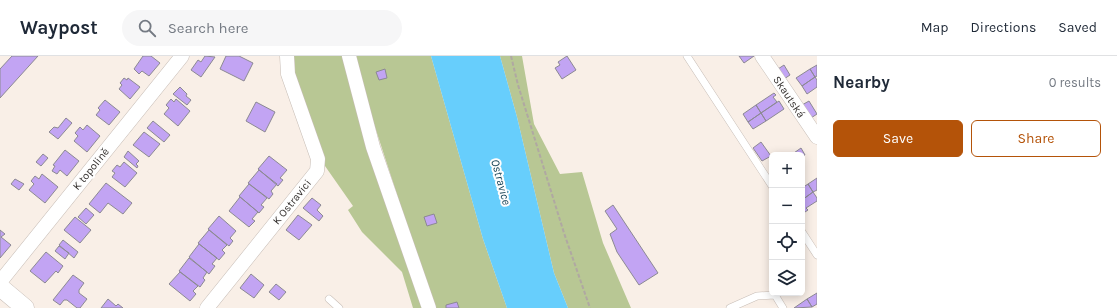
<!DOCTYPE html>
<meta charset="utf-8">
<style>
:root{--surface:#fff;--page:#f6f6f7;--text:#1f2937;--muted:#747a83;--line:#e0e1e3;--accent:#b45309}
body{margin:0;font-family:Karla,sans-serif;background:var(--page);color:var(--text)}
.controls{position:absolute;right:12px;bottom:12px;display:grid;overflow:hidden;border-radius:6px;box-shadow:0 2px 10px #0003}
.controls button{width:36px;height:36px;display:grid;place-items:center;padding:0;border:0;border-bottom:1px solid var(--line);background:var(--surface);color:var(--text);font:20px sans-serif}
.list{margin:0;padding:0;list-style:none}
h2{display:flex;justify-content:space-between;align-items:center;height:52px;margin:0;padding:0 16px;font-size:17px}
h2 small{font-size:13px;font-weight:400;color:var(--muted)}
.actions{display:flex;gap:8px;padding:12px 16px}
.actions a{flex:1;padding:9px 0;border:1px solid var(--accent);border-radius:6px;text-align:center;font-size:14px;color:var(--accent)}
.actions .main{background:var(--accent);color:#fff}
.icon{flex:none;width:22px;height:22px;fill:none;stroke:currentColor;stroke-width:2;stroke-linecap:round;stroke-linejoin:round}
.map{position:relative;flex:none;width:817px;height:252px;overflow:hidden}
header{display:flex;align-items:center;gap:24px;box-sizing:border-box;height:56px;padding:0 20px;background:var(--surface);border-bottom:1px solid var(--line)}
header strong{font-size:19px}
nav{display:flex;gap:22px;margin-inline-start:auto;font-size:14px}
.search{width:280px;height:36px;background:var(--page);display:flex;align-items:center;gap:10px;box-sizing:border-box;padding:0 14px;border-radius:22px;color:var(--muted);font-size:15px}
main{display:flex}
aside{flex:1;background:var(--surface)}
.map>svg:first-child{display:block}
.green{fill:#b8c794}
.water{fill:#67cefc}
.building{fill:#c2a4f3;stroke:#8c8993}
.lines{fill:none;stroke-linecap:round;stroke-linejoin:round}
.service-casing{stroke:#c7bdb6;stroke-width:8}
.minor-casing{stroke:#c7bdb6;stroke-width:15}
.tertiary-casing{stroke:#c7bdb6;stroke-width:19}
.path{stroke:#b0a8a2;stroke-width:2;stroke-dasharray:4 2;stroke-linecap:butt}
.service{stroke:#fff;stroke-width:7}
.minor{stroke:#fff;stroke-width:14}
.tertiary{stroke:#fff;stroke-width:18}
.labels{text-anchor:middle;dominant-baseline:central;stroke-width:4;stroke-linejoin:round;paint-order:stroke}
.street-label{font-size:11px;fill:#35312f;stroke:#fefefe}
.water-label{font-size:12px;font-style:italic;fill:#103d50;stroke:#fefefe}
</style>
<header>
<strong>Waypost</strong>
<div class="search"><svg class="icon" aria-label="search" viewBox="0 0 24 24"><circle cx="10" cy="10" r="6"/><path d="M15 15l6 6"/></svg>Search here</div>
<nav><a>Map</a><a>Directions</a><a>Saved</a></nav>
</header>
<main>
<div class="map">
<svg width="817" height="252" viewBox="0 0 817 252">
<rect width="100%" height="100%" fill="#f9efe7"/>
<path class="green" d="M292,0h54l79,252h-12l-11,-36 -40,-40 -14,-22 5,-4 -28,-40 -32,-96z
M355,0h76l52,183 24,69h-73l-74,-227z
M500,0h22l12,68 26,50 22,-2 21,71 28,65h-63l-14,-35 -37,-156z"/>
<path class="water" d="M431,0h69l17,61 37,156 14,35h-61l-24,-69z"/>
<path class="building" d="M12,0h26l-38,42v-29z
M143,0h8l9,7 -11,13 -7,-5 -3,3 -5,-5z
M205,0l10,1 -14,20 -10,-7 7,-10 3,2z
M226,0h13l14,7 -9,18 -24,-12z
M567,0l9,14 -14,9 -7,-11 5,-3 -2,-3z
M739,0h15l-10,7z
M784,9l6,10 -6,4 -6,-10z
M817,9v11l-2,1 -5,-8z
M385,13l2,9 -8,2 -3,-8z
M810,13l5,8 -13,9 -6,-8z
M815,21l2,3v7l-10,7 -5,-8z
M124,22l3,2 1,-2 12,9 -10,12 -11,-10 3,-4 -2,-2z
M180,31l7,7 -1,2 5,4 -4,5 -14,-11z
M774,37l2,2 -3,2 4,5 -16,11 -5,-8z
M171,43l3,3 2,-3 14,12 -12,15 -14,-12 5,-6 -3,-3z
M105,44l15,12 -11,13 -13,-10 4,-5 -2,-2z
M779,45l5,8 -18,12 -5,-8z
M809,45l8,13 -6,4 -9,-13z
M256,46l19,10 -10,20 -19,-11z
M756,49l5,8 -13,9 -5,-8z
M761,57l5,8 -13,8 -5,-7z
M66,62l6,5 -14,16 -9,-7 5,-5 4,1z
M153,65l17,14 -6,7 -17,-14z
M87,69l13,11 -13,16 -13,-11 4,-5 -3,-3 5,-6 3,3z
M144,76l16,12 -11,13 -16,-12z
M761,86l10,14 -9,5 -9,-13z
M801,92l4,7 -3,2v-2h-11z
M65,94l14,11 -12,15 -7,-6 -3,4 -5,-3 3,-5 -2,-1z
M128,95l11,10 -3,3 2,2 -1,2 -13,-11z
M43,98l5,4 -7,8 -5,-4z
M269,100l18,14 -7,8 3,2 -5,6 -20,-17z
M124,106l13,11 -12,14 -13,-10 3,-4 -3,-2 5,-6 3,2z
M259,114l18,14 -6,7 2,3 -4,5 -21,-16z
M42,118l16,13 -13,16 -16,-13 5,-6 -3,-3 4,-5 4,3z
M817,122v12l-4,2 -5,-8z
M15,123l9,5 -5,6 -8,-6z
M106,127l26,20 -9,11 -15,-11 -8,10 -11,-9z
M249,128l18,14 -6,7 3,2 -5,6 -20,-17z
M808,128l5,8 -11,8v-12z
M813,136l4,6v3l-11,7 2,2 -6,4v-14z
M240,141l18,15 -6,7 3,2 -6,6 -20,-16z
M312,142l9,7 -4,5 6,6 -4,5 -16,-13z
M613,149l45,68 -19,12 -22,-33 -7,-18 7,-5 -12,-18z
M86,152l8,7 -8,9 -8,-7z
M434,158l3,9 -10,3 -3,-9z
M298,159l14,10 -13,15 -13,-10z
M219,160l17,15 -6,7 3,3 -4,5 -21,-17z
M75,161l16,13 -11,13 -16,-13z
M0,174l5,4 -4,3 10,8 -11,13z
M209,174l18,15 -5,5 3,3 -6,7 -21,-17z
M63,184l15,12 -4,6 -15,-13z
M199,188l18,14 -5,6 3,2 -6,8 -20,-17z
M59,190l10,7 -4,6 -10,-8z
M46,196l17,14 -5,7 -2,-2 -11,12 -15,-12z
M189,202l18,14 -4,6 2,2 -5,7 -21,-16z
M180,216l18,14 -5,5 3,3 -6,7 -21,-17z
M251,218l13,11 -10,13 -14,-10z
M73,219l11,8 -5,7v3l8,6 -7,9h-3l-10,-8h-3l-4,5 -7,-5z
M276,228l10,8 -7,8 -10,-8z
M817,237v11l-5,3 -5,-8z
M108,243l8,7 2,-2 5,4h-22z
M807,243l5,8 -18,1z
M457,246l2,6h-13v-3z"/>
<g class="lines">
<g class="service-casing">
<path id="service" d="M687,0l85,130
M802,176l15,23
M329,243l10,9
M730,252l27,-12 18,-1 8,13"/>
</g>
<g class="minor-casing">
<path id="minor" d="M349,0l24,91 56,161
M762,0l55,81
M0,226l182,-226
M207,252l110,-137 1,-12 -30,-85 -1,-18"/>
</g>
<g class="tertiary-casing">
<path id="tertiary" d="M0,231l25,21"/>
</g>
<path class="path" d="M511,0l7,29 46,148 26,75"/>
<use href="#service" class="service"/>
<use href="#minor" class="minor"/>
<use href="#tertiary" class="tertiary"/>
</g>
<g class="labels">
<g class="street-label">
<text transform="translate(789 41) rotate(56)">Skautská</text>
<text transform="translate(91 113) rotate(-51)">K topolině</text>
<text transform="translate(292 146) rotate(-51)">K Ostravici</text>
</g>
<g class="water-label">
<text transform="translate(501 126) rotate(75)">Ostravice</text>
</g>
</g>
</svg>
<div class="controls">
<button>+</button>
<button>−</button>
<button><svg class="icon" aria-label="locate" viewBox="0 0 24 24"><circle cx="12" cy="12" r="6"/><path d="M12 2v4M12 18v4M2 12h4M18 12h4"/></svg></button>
<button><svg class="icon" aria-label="layers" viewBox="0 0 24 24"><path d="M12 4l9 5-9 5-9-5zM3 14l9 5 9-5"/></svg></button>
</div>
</div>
<aside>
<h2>Nearby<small>0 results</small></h2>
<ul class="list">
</ul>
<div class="actions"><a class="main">Save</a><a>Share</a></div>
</aside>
</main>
